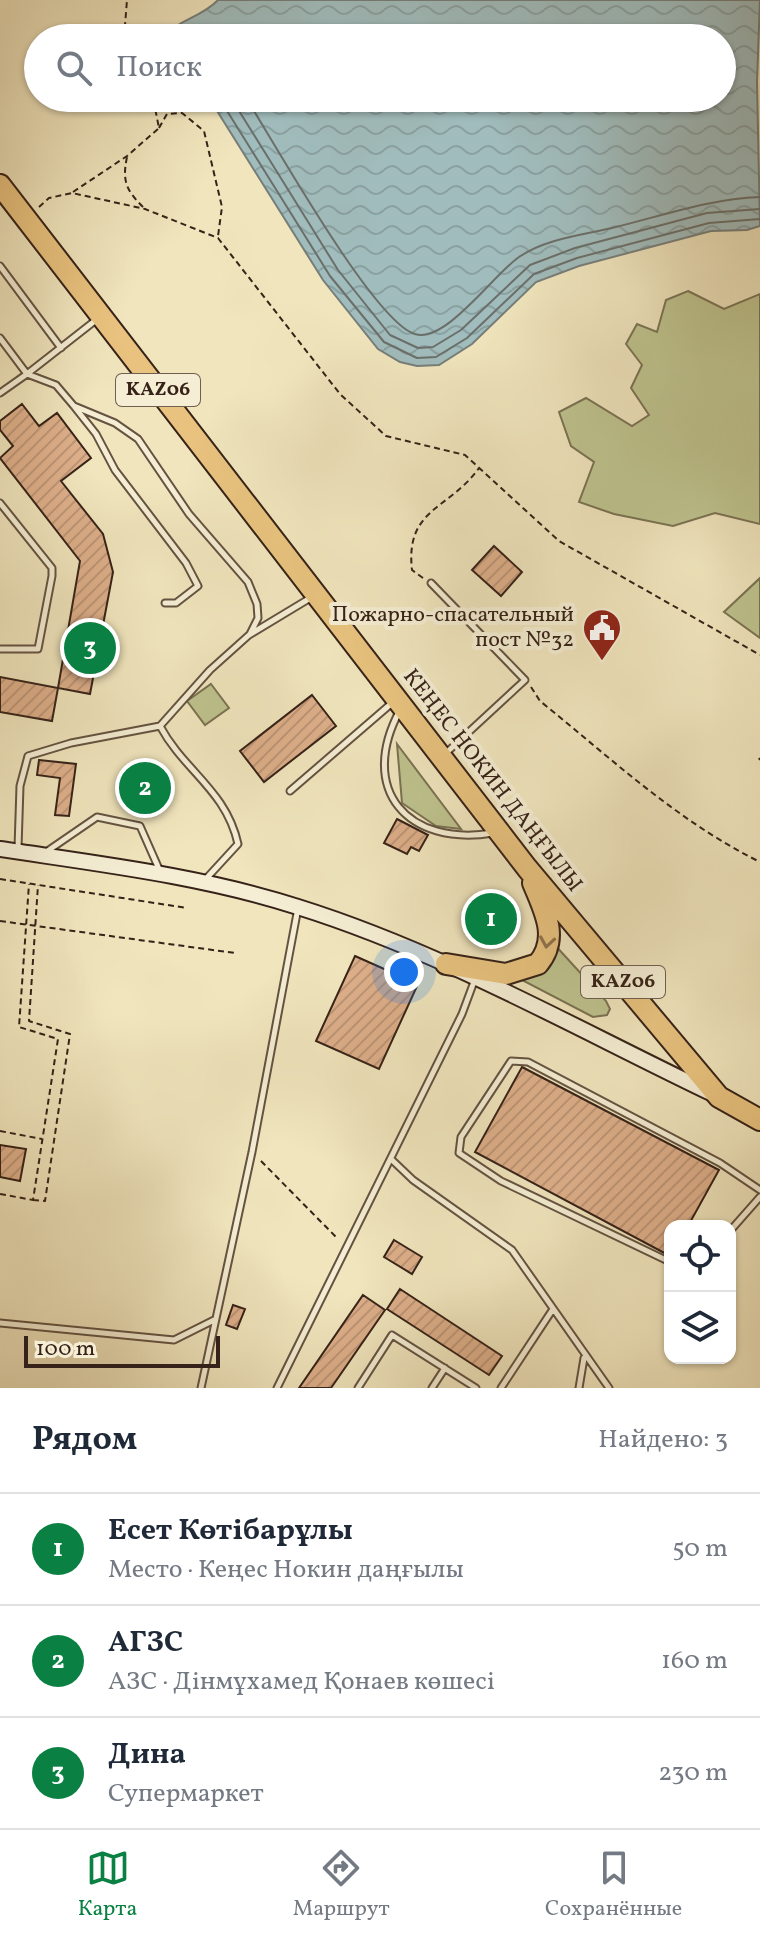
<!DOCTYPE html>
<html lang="ru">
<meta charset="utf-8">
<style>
:root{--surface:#fff;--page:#f6f6f7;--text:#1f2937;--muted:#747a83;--line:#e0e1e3;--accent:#0b8043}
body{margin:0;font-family:Vollkorn,serif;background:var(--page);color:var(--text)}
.controls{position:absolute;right:24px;bottom:24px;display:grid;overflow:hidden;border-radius:16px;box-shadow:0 2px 6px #0004}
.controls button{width:72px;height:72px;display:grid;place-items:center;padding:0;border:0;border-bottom:2px solid var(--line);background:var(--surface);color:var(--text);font:40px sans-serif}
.scale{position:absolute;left:24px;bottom:20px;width:196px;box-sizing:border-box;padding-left:8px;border:4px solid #362218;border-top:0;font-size:22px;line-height:28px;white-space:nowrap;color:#362218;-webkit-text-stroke:6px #f5eed4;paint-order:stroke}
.you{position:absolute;left:404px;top:972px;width:28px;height:28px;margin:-20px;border:6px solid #fff;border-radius:50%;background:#1a73e8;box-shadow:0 0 0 12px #1a73e833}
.badge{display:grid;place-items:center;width:52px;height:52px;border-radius:50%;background:var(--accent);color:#fff;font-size:26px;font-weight:700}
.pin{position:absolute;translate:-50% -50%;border:4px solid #fff;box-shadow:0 2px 8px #0006}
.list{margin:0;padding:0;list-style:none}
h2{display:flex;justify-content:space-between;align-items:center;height:104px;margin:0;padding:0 32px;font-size:34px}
h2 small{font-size:26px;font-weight:400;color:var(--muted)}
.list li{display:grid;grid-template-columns:52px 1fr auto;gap:24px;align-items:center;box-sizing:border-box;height:112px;padding:0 32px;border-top:2px solid var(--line)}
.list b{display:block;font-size:30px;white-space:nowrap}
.list p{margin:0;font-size:26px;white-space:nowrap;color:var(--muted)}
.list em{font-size:26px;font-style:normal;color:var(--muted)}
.icon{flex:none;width:44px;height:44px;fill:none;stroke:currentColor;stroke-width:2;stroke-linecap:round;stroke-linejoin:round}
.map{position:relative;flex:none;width:760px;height:1388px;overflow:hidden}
.search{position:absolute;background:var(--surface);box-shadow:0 2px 6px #0004;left:24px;right:24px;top:24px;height:88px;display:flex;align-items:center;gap:20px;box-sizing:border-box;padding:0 28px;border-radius:44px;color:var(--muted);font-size:30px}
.sheet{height:440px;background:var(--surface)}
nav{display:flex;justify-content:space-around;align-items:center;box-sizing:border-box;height:112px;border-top:2px solid var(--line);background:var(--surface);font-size:22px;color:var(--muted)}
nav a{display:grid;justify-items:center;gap:4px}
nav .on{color:var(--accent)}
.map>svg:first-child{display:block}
.green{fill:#bec38e;stroke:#7a7253;stroke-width:2}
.water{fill:url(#water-waves);stroke:#767e7a;stroke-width:2}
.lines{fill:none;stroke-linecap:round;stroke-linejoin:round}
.shore{stroke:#6b6f6a;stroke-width:2}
.building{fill:url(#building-hatch);stroke:#362218;stroke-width:2}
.lane-casing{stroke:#645341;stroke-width:9}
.secondary-casing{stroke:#362218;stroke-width:18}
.highway-casing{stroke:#362218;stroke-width:24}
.path{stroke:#362218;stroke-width:2;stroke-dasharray:6 4;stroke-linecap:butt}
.lane{stroke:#f5eed4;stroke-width:5}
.secondary{stroke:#f5eed4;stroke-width:14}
.highway{stroke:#e8c27e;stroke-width:20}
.oneway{stroke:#8f724b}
.labels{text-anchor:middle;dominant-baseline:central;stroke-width:8;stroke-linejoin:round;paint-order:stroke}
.shield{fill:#f5eed4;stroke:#6f5f50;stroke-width:2}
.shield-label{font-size:20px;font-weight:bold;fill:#362218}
.poi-label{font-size:22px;fill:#362218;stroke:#f5eed4;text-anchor:end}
.street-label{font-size:22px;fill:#362218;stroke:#f5eed4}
</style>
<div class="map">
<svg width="760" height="1388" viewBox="0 0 760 1388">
<defs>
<pattern id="water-waves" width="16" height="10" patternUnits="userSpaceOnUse" patternTransform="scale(2)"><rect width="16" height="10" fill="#a0bcbc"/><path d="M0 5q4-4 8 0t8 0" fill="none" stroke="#8aa1a1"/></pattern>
<pattern id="building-hatch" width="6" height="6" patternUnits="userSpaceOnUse" patternTransform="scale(2)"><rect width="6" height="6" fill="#ddaf8a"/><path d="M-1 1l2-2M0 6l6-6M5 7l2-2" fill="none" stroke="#be9676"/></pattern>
</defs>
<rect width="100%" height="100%" fill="#f0e5bd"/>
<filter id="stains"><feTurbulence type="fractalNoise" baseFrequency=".0025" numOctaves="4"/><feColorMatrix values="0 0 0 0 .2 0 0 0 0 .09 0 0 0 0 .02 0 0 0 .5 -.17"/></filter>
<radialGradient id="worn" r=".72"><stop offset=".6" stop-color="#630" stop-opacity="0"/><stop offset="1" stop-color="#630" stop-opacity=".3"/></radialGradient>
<path class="green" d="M688,291l36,18 36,-15v230l-45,-11 -42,13 -59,-12 -35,-12 15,-40 -23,-16 -12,-34 27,-14 46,28 17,-11 -18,-27 11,-23 -16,-21 11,-20 20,8 9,-32z
M760,578v60l-36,-26z
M211,684l18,24 -24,17 -18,-24z
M397,744l64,85 -25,-3 -34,-23z
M554,944l52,57 4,8 -3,6 -14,2 -73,-38z"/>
<path class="water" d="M218,0h542l-3,82 3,144 -13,4 -36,1 -132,35 -43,16 -64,62 -33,21 -22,1 -17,-4 -22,-13 -55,-69 -114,-182h513v-60h-554l-1,-5c15,-14 36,-17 51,-33z"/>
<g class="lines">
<path class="shore" d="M219,98l111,178 54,66 33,16 19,-1 31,-19 67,-64 43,-16 132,-35 51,-4
M231,98l107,172 52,65 28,13 15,-1 28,-17 69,-65 45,-17 132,-35 53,-4
M246,98c28,44 128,224 169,236 30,10 79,-60 104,-77 26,-18 63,-22 93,-29 50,-12 96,-29 148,-31"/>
</g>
<path class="building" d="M22,404l17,22 18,-13 34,45 -30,23 42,53 10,38 -23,122 -32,-6 22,-127 -80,-103 13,-12 -13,-16v-9z
M494,546l28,26 -21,24 -29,-26z
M0,677l58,11 -6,33 -52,-9z
M312,695l24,31 -72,56 -24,-31z
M39,760l37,4 -7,52 -14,-1 5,-37 -23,-3z
M141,774l14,4 -6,23 -15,-4z
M397,819l31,16 -9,16 -8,-4 -4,7 -23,-11z
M355,956l63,28 -39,85 -63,-28z
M522,1067l197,103 -31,56h-18v30l-195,-104z
M0,1145l26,4 -6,32 -20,-4z
M394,1240l28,17 -10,17 -28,-17z
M400,1289l102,67 -13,19 -102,-66z
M363,1295l22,15 -54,78h-32z
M233,1305l12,4 -8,20 -11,-4z"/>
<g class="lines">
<g class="lane-casing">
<path id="lane" d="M0,266l61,82
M96,320l-69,54 29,11 17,20 23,29 19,36 71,93 12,23 -22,17h-11
M0,338l27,36 -27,19
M74,406l41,17 23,16 51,75 59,68 9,22 1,14 -8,16
M0,503l52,65v8l-14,73h-38
M431,583l94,97 -80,74
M400,710c-43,80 8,137 93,123
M160,726c24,45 66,64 78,118l-34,37
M290,791l102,-88
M18,848l2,-62 8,-30 43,-13 89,-17 50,-56 39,-35 63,-38
M46,852l51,-35 43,9 19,43
M391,1159l22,21 99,70 97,138
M730,1231l30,-34
M670,1262l-169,-81 -42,-28 2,-16 50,-76 17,1 192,101 40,27
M0,1323l174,17 40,-20
M201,1388l51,-236 46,-244
M277,1388l185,-374 13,-35
M358,1388l34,-53 84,53
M432,1388l13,-20
M501,1388l52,-79
M579,1388l5,-30"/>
</g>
<g class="secondary-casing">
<path id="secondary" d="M0,849c99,15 202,27 298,58 144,45 279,122 415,187"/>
</g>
<g class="highway-casing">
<path id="highway" d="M0,185l527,683 192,229 41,23
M446,964l60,10 32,-10c22,-26 6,-54 -5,-81"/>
</g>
<path class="path" d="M124,38l3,-38
M159,128l8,-14 15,-1 22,18 18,76 -4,29
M127,157c-5,24 -1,33 16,50
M73,192l54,-36 32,-28 -6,-30
M39,207l10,-9 23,-5 73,16 73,29 122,156 46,42 79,19 94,86 201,114
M423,578l-11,-8c-7,-62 37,-60 67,-102
M531,687l9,14c72,58 137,120 220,161
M759,758l1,2
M0,879l187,29
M0,921l235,32
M0,1131l42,8
M261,1161l77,78
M0,1194l33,6 25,-161 -39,-12 10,-143
M33,1200l12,1 25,-167 -41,-13 9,-136"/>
<use href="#lane" class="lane"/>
<use href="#secondary" class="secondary"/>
<use href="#highway" class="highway"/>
</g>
<defs><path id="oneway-chevron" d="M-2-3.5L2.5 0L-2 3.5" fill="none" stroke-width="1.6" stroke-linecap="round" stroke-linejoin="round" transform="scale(2)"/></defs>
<use class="oneway" href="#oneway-chevron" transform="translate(547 942) rotate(99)"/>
<defs>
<g id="civic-pin" transform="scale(2)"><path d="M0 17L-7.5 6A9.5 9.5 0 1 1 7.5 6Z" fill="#8f2418" stroke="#f5eed4"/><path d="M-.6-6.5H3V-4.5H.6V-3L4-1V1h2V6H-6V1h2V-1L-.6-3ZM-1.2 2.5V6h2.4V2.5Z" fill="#fff"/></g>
</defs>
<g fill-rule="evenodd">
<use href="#civic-pin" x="602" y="628"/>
</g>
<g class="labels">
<g class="shield">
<rect x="116" y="374" width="84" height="32" rx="6"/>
<rect x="581" y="966" width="84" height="32" rx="6"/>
</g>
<g class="shield-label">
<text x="158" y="390">KАZ06</text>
<text x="623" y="982">KАZ06</text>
</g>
<g class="poi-label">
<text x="574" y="615">Пожарно-спасательный<tspan x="574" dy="25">пост №32</tspan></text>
</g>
<g class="street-label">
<text transform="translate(492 781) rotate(52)">КЕҢЕС НОКИН ДАҢҒЫЛЫ</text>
</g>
</g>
<rect width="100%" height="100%" filter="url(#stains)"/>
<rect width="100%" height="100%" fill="url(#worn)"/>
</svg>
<div class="controls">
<button><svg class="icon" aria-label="locate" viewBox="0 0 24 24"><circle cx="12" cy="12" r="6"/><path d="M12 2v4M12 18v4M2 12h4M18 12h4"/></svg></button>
<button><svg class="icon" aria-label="layers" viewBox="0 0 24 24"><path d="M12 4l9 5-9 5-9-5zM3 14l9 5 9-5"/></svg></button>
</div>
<div class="scale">100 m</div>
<div class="you"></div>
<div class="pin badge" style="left:491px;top:919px">1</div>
<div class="pin badge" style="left:145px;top:788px">2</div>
<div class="pin badge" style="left:90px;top:648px">3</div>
<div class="search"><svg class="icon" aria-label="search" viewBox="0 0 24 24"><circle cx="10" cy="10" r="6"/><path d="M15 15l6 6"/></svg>Поиск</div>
</div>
<section class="sheet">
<h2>Рядом<small>Найдено: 3</small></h2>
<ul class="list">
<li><span class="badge">1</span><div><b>Есет Көтібарұлы</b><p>Место · Кеңес Нокин даңғылы</p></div><em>50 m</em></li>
<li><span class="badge">2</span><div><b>АГЗС</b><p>АЗС · Дінмұхамед Қонаев көшесі</p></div><em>160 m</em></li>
<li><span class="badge">3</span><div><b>Дина</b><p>Супермаркет</p></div><em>230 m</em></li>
</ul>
</section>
<nav>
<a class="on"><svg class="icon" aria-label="map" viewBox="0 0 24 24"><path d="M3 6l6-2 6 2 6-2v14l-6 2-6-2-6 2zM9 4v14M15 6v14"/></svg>Карта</a>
<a><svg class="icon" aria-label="directions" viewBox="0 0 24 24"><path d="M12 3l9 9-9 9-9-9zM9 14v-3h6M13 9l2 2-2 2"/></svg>Маршрут</a>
<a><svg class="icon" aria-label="saved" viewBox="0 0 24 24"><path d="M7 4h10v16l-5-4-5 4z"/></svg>Сохранённые</a>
</nav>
